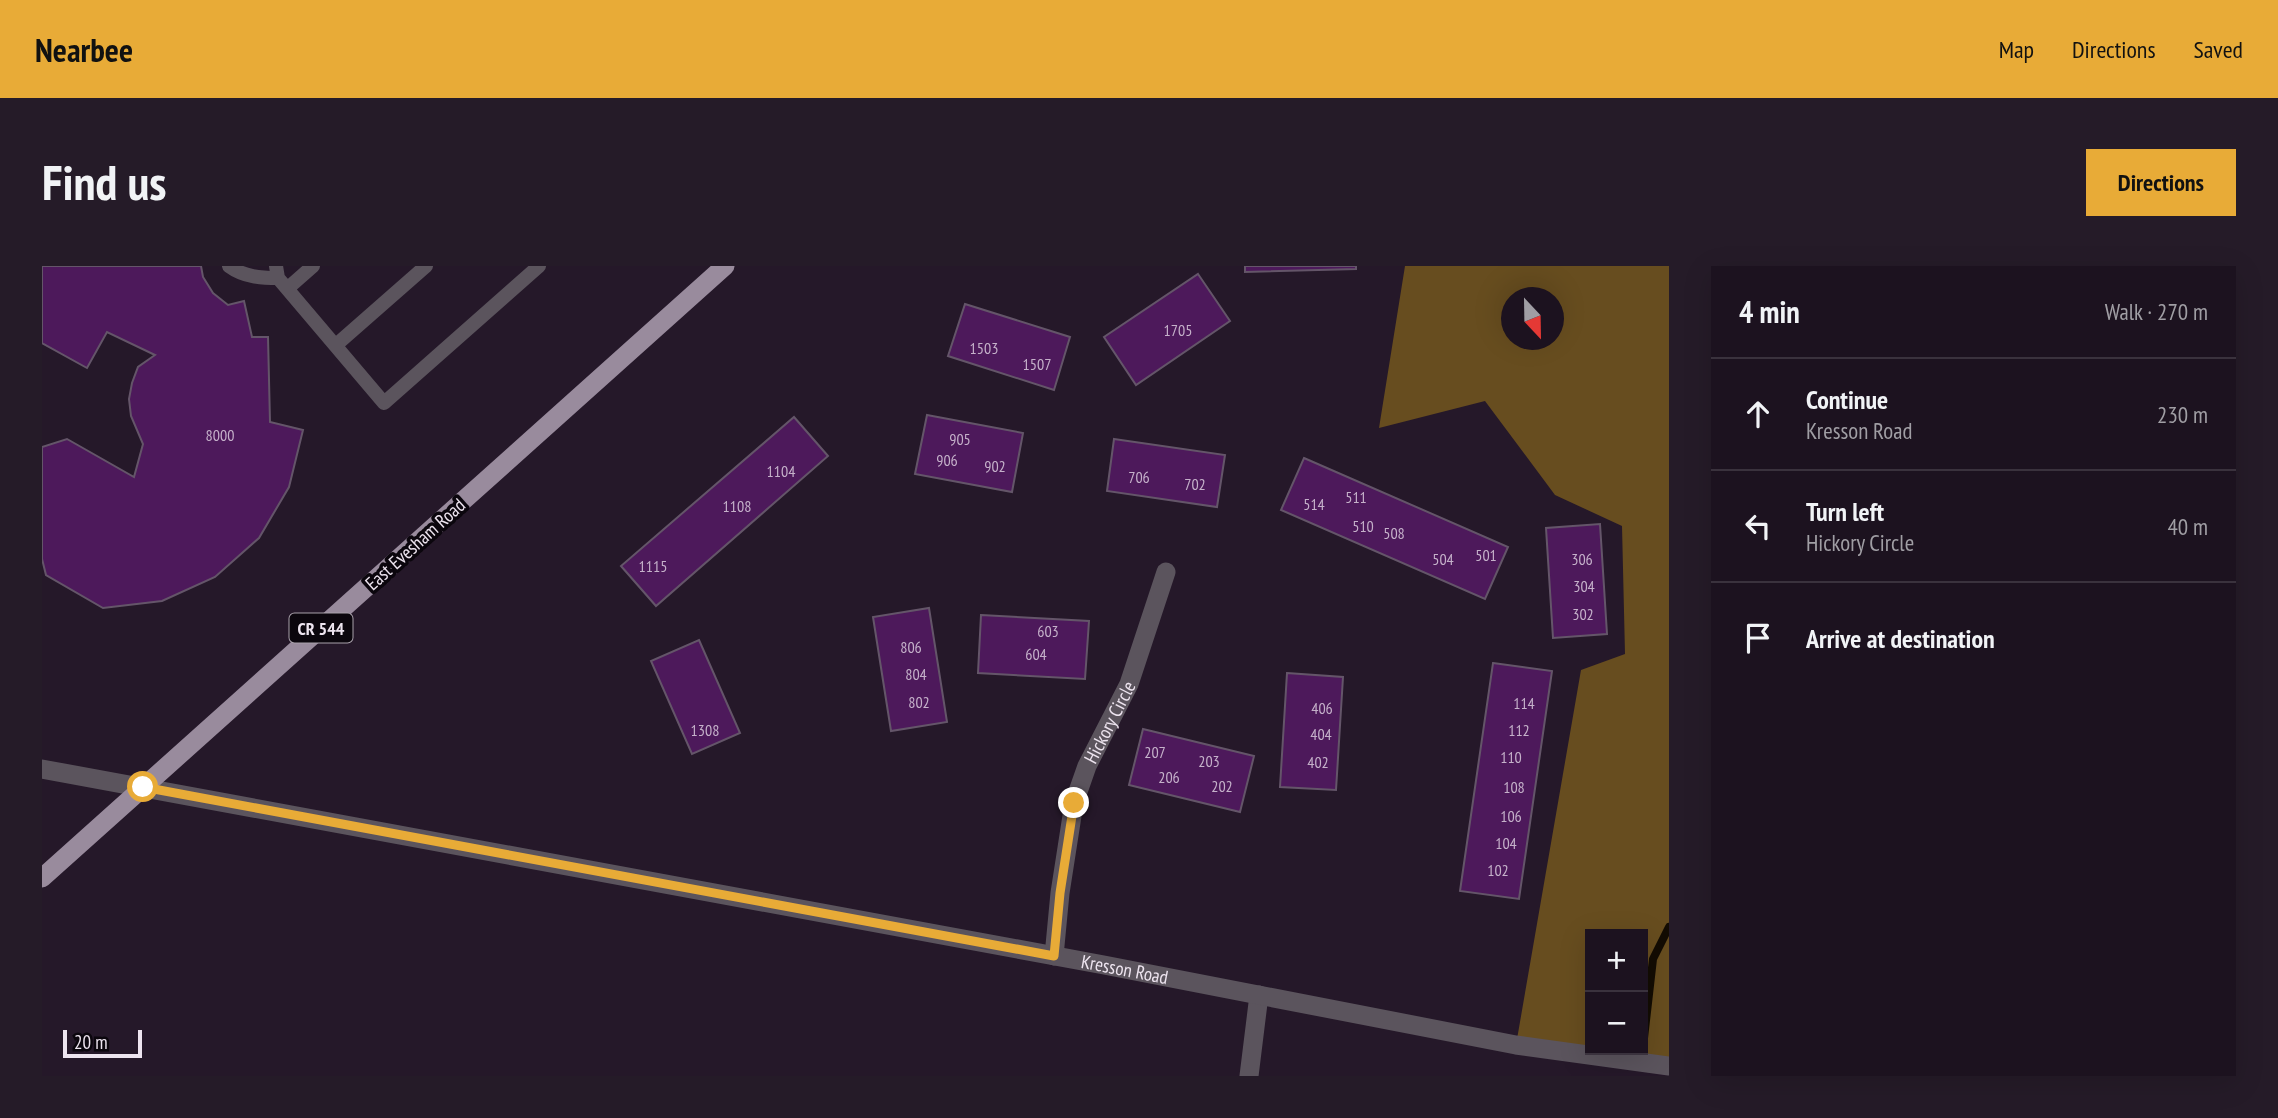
<!DOCTYPE html>
<meta charset="utf-8">
<style>
:root{--surface:#1c121f;--page:#251b28;--text:#f1f3f6;--muted:#a09ea4;--line:#3a323d;--accent:#e8ab37}
body{margin:0;font-family:"PT Sans Narrow",sans-serif;background:var(--page);color:var(--text)}
.controls{position:absolute;right:21px;bottom:21px;display:grid;overflow:hidden;border-radius:0px;box-shadow:0 7px 28px #0002}
.controls button{width:63px;height:63px;display:grid;place-items:center;padding:0;border:0;border-bottom:2px solid var(--line);background:var(--surface);color:var(--text);font:35px sans-serif}
.compass{position:absolute;left:1459px;top:21px;width:63px;height:63px;border-radius:50%;background:var(--surface);box-shadow:0 7px 28px #0002;rotate:158deg}
.scale{position:absolute;left:21px;bottom:18px;width:79px;box-sizing:border-box;padding-left:7px;border:4px solid #ede4ef;border-top:0;font-size:19px;line-height:24px;white-space:nowrap;color:#ede4ef;-webkit-text-stroke:5px #0b060d;paint-order:stroke}
.stop{position:absolute;width:21px;height:21px;margin:-16px;border:5px solid #e8ab37;border-radius:50%;background:#fff}
.stop.end{background:#e8ab37;border-color:#fff;box-shadow:0 2px 7px #0008}
.list{margin:0;padding:0;list-style:none}
h2{display:flex;justify-content:space-between;align-items:center;height:91px;margin:0;padding:0 28px;font-size:30px}
h2 small{font-size:23px;font-weight:400;color:var(--muted)}
.list li{display:grid;grid-template-columns:46px 1fr auto;gap:21px;align-items:center;box-sizing:border-box;height:112px;padding:0 28px;border-top:2px solid var(--line)}
.list b{display:block;font-size:26px;white-space:nowrap}
.list p{margin:0;font-size:23px;white-space:nowrap;color:var(--muted)}
.list em{font-size:23px;font-style:normal;color:var(--muted)}
.icon{flex:none;width:38px;height:38px;fill:none;stroke:currentColor;stroke-width:2;stroke-linecap:round;stroke-linejoin:round}
.map{position:relative;flex:none;width:1627px;height:810px;overflow:hidden;border-radius:0px}
header{display:flex;align-items:center;gap:42px;box-sizing:border-box;height:98px;padding:0 35px;background:var(--accent);color:#111}
header strong{font-size:33px}
nav{display:flex;gap:38px;margin-inline-start:auto;font-size:24px}
.intro{display:flex;align-items:center;justify-content:space-between;box-sizing:border-box;height:168px;padding:0 42px}
h1{margin:0;font-size:49px}
.button{padding:18px 32px;border-radius:0px;background:var(--accent);color:#111;font-size:24px;font-weight:700}
main{display:flex;gap:42px;padding:0 42px}
aside{flex:1;background:var(--surface);border-radius:0px;box-shadow:0 7px 28px #0002}
.map>svg:first-child{display:block}
.forest{fill:#674d1f;fill-rule:evenodd}
.lines{fill:none;stroke-linecap:round;stroke-linejoin:round}
.stream{stroke:#130c03;stroke-width:8}
.building{fill:#4d195b;stroke:#645569;stroke-width:2}
.service{stroke:#5b545d;stroke-width:14}
.minor{stroke:#5b545d;stroke-width:19}
.tertiary{stroke:#5b545d;stroke-width:19}
.primary{stroke:#998b9d;stroke-width:19}
.route{stroke:#e8ab37;stroke-width:9}
.labels{text-anchor:middle;dominant-baseline:central;stroke-width:7;stroke-linejoin:round;paint-order:stroke}
.number-label{font-size:16px;fill:#c5b1ca}
.shield{fill:#0b060d;stroke:#a9a1ab;stroke-width:2}
.shield-label{font-size:18px;font-weight:bold;fill:#ede4ef}
.street-label{font-size:19px;fill:#ede4ef;stroke:#0b060d}
</style>
<header>
<strong>Nearbee</strong>
<nav><a>Map</a><a>Directions</a><a>Saved</a></nav>
</header>
<div class="intro"><h1>Find us</h1><a class="button">Directions</a></div>
<main>
<div class="map">
<svg width="1627" height="810" viewBox="0 0 1627 810">
<rect width="100%" height="100%" fill="#251829"/>
<path class="forest" d="M1363,0h264v800l-153,-21 65,-375 44,-16 -3,-128 -67,-31 -70,-94 -106,27zM1470,32h42v42h-42zM1548,668h53v116h-53z"/>
<g class="lines">
<path class="stream" d="M1602,772l9,-79 16,-32"/>
</g>
<path class="building" d="M0,0h159l2,11 10,16 15,12 16,-4 8,36h16l2,85 33,8 -14,57 -30,51 -44,39 -53,24 -59,7 -57,-33 -4,-16v-112l25,-8 67,38 9,-33 -12,-28 -2,-17 3,-16 6,-16 17,-12 -48,-23 -20,36 -45,-25z
M1203,0h111v3l-111,3z
M1156,8l32,47 -94,64 -32,-48z
M923,38l105,33 -16,53 -106,-34z
M885,149l96,18 -11,59 -97,-18z
M752,151l34,39 -172,150 -35,-40z
M1072,173l111,16 -8,52 -110,-16z
M1262,192l204,89 -23,52 -204,-89z
M1558,258l7,110 -54,4 -7,-110z
M887,342l18,114 -56,9 -18,-114z
M939,349l108,6 -4,58 -107,-6z
M657,374l41,93 -48,21 -41,-93z
M1451,397l59,8 -33,228 -59,-8z
M1245,407l56,4 -7,113 -56,-3z
M1101,463l111,27 -14,56 -111,-27z"/>
<g class="lines">
<path class="service" d="M187,0c15,11 32,12 49,12
M234,0l2,12 106,125 155,-137
M246,22l25,-22
M294,79l90,-79"/>
<g class="minor">
<path id="s1" d="M1012,690l6,-63 14,-90 13,-37 42,-82 37,-112"/>
<path d="M1207,810l10,-81"/>
</g>
<path class="tertiary" id="s2" d="M0,503l1062,196 412,80 153,21"/>
<path class="primary" d="M0,612l683,-612"/>
</g>
<g class="lines">
<path class="route" d="M101,521l911,169 6,-63 14,-90"/>
</g>
<g class="labels">
<g class="number-label">
<text x="1136" y="64">1705</text>
<text x="942" y="82">1503</text>
<text x="995" y="98">1507</text>
<text x="178" y="169">8000</text>
<text x="918" y="173">905</text>
<text x="905" y="194">906</text>
<text x="953" y="200">902</text>
<text x="739" y="205">1104</text>
<text x="1097" y="211">706</text>
<text x="1153" y="218">702</text>
<text x="1314" y="231">511</text>
<text x="1272" y="238">514</text>
<text x="695" y="240">1108</text>
<text x="1321" y="260">510</text>
<text x="1352" y="267">508</text>
<text x="1444" y="289">501</text>
<text x="1401" y="293">504</text>
<text x="1540" y="293">306</text>
<text x="611" y="300">1115</text>
<text x="1542" y="320">304</text>
<text x="1541" y="348">302</text>
<text x="1006" y="365">603</text>
<text x="869" y="381">806</text>
<text x="994" y="388">604</text>
<text x="874" y="408">804</text>
<text x="877" y="436">802</text>
<text x="1482" y="437">114</text>
<text x="1280" y="442">406</text>
<text x="663" y="464">1308</text>
<text x="1477" y="464">112</text>
<text x="1279" y="468">404</text>
<text x="1113" y="486">207</text>
<text x="1469" y="491">110</text>
<text x="1167" y="495">203</text>
<text x="1276" y="496">402</text>
<text x="1127" y="511">206</text>
<text x="1180" y="520">202</text>
<text x="1472" y="521">108</text>
<text x="1469" y="550">106</text>
<text x="1464" y="577">104</text>
<text x="1456" y="604">102</text>
</g>
<rect class="shield" x="247.5" y="347.5" width="63" height="29" rx="5"/>
<g class="shield-label">
<text x="279" y="362">CR 544</text>
</g>
<g class="street-label">
<text transform="translate(373 278) rotate(-42)">East Evesham Road</text>
<text stroke="none"><textPath href="#s1" startOffset="243">Hickory Circle</textPath></text>
<text stroke="none"><textPath href="#s2" startOffset="1101">Kresson Road</textPath></text>
</g>
</g>
</svg>
<div class="controls">
<button>+</button>
<button>−</button>
</div>
<svg class="compass" viewBox="-18 -18 36 36"><path d="M0-13l5 13h-10z" fill="#e53935"/><path d="M0 13l5-13h-10z" fill="#a09ea4"/></svg>
<div class="scale">20 m</div>
<div class="stop" style="left:101px;top:521px"></div>
<div class="stop end" style="left:1032px;top:537px"></div>
</div>
<aside>
<h2>4 min<small>Walk · 270 m</small></h2>
<ul class="list">
<li><svg class="icon" aria-label="ahead" viewBox="0 0 24 24"><path d="M12 20V5M6 11l6-6 6 6"/></svg><div><b>Continue</b><p>Kresson Road</p></div><em>230 m</em></li>
<li><svg class="icon" aria-label="left" viewBox="0 0 24 24"><path d="M17 20v-9H6M10 6l-5 5 5 5"/></svg><div><b>Turn left</b><p>Hickory Circle</p></div><em>40 m</em></li>
<li><svg class="icon" aria-label="arrive" viewBox="0 0 24 24"><path d="M6 21V4h12l-3 4 3 4H6"/></svg><div><b>Arrive at destination</b></div></li>
</ul>
</aside>
</main>
